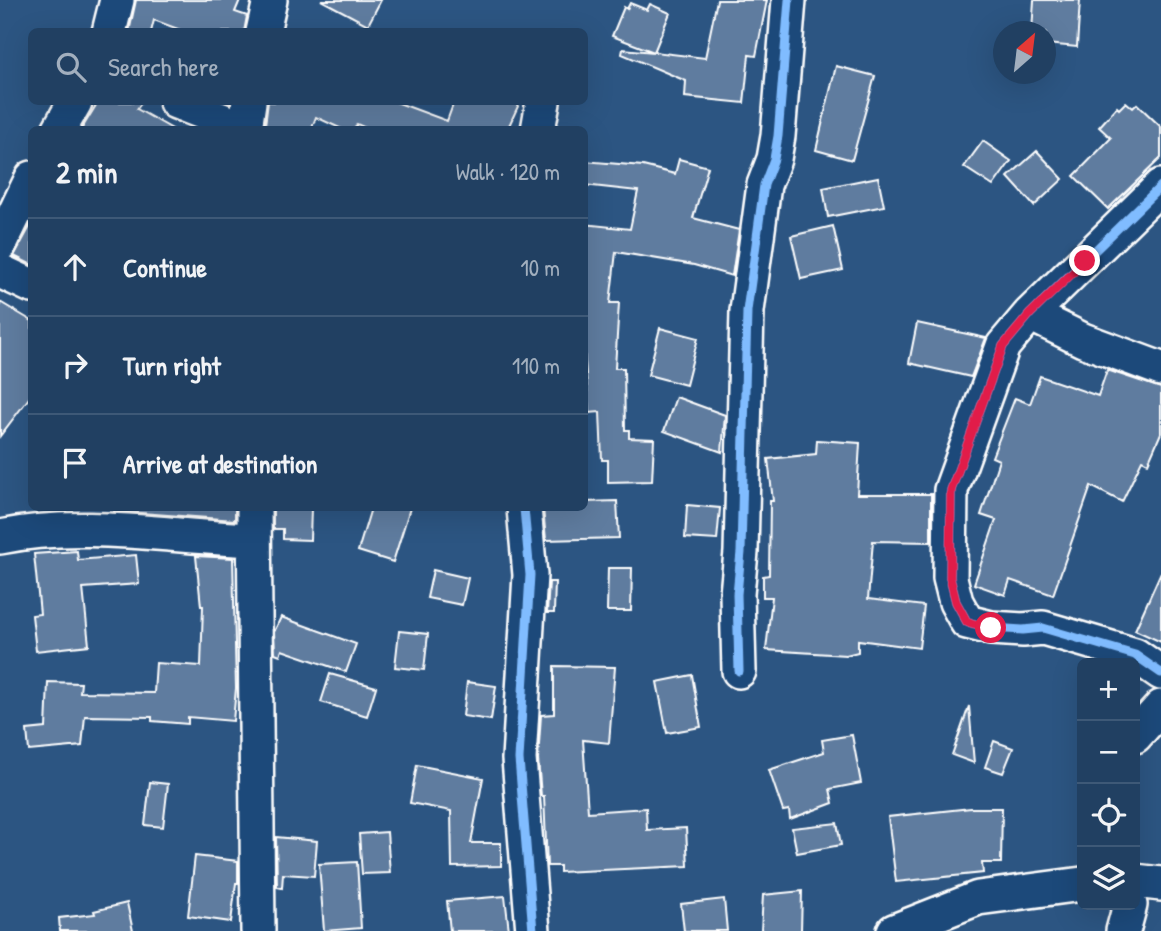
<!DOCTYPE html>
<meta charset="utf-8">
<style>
:root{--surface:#214062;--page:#294768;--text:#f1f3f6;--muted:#a2afbe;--line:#3e5977}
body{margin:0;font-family:"Patrick Hand",sans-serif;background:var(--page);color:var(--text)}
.controls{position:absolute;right:21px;bottom:21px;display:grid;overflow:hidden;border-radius:10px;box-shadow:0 7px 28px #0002}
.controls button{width:63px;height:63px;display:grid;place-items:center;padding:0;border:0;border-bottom:2px solid var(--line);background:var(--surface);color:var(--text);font:35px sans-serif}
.compass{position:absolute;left:993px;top:21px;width:63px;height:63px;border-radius:50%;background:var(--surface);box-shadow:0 7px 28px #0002;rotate:28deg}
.stop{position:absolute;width:21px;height:21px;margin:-16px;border:5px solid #e11d48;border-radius:50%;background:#fff}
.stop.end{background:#e11d48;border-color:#fff;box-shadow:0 2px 7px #0008}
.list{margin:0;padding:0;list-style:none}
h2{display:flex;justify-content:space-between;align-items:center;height:91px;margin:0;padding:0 28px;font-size:30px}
h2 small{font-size:23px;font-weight:400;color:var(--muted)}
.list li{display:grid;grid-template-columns:46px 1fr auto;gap:21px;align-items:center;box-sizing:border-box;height:98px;padding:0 28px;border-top:2px solid var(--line)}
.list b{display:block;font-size:26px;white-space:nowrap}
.list em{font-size:23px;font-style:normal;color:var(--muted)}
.icon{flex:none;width:38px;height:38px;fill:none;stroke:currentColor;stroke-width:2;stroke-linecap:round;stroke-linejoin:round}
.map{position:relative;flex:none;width:1161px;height:931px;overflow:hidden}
.search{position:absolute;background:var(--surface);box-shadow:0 7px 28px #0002;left:28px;top:28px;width:560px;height:77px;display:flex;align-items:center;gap:18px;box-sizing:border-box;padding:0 24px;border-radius:10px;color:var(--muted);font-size:26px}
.panel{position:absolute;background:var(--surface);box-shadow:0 7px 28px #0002;left:28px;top:126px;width:560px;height:385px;border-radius:10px}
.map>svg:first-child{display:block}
.building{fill:#5e7c9f;stroke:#fff;stroke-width:2}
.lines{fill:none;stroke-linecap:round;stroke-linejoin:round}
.minor-casing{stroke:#fff;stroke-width:38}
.minor{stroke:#1f4a7a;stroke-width:33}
.cycleway-casing{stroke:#1f4a7a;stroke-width:13}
.cycleway{stroke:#80bcff;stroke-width:9}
.route{stroke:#e11d48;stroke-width:9}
</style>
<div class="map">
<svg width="1161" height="931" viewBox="0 0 1161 931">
<rect width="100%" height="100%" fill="#2c5582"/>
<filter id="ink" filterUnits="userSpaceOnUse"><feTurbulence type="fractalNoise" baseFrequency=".0143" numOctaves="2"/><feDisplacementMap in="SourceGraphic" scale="14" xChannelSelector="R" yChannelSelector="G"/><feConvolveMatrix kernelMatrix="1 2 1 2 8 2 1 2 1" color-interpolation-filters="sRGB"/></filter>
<g filter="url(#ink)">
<path class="building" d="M136,0h104l-5,12 12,4 -3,16h-58l-32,-12 -3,12h-22z
M321,0h60l-13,25z
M717,0h50l-11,56 -7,-1 -5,48 -59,-6 1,-16 -64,-27 1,-5 31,3 -42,-16 12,-29 3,2 3,-6 17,7 3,-6 20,9 -16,39 51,6z
M1034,0h46l-3,47 -31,-3v-12h-14z
M836,66l39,10 -23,84 -36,-10z
M98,102h44l-5,7 37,21h-93z
M268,102h128l51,19 7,-19h66l-13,28h-137l-13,-6 -3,6h-10l-28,-13 -5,13h-35l-11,-5z
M1126,102l7,6 4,-4 24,23v31l-53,51 -34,-33 37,-38 -12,-11 18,-20 2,2z
M983,141l28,20 -18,25 -29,-19z
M1037,151l26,28 -29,27 -26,-29z
M679,159l29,8 -15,51 46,12 -7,46 -38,-11 -78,-13 -6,51h9l-4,65h9l1,62h4v8l25,1 -2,42 -44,1v-22h-6l-2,-48 -11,1 -5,-64 3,-61h-3v-64l46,5 8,-38 -54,-6v-24l59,5 32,8z
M878,177l6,29 -56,11 -5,-29z
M32,223v42l-18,-9z
M833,226l10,44 -42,9 -10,-43z
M0,302l32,19v73l-32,42z
M917,323l69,15 -15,39 -62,-14z
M660,328l38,10 -12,47 -38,-10z
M1107,370l54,18v45l-13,30 -6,-3 -20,42 -31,-16 -38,109 -43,-15 -5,15 -31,-11 22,-64 -15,-5 18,-55 -7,-3 23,-59 15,6 10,-28 58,20z
M676,397l49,18 -3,37 -58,-21z
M817,440l43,3 -3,51h74v48l-58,-1 -5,58 56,7 -5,42 -61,-8v12l-12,3 -80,-5 6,-53h-9v-21l6,-1 1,-74h3l-5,-42 48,-5z
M617,501l2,37 -73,2 -3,-32h41v-6z
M687,505l33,3 -3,32 -32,-2z
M114,508h121v12l-121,-9z
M273,508h38l-1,32 -27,-1v-10h-10z
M371,508h39l-17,54 -35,-11z
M77,551l1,9 58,-5 3,29 -56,4 6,57 -53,6 -4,-36 8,-1 -6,-60z
M196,556l37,2 3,130 -3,33 -45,-4v7l-36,-3v-4l-67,-1 -3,30 -53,5 -2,-21 19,-2 2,-46 33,1 -1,9 74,1 2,-30 45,3 2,-60h-2z
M608,568h24l-1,43h-24z
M433,570l35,8 -6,27 -35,-7z
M1161,572v70l-26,-12z
M549,582h6l-1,31h-7z
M281,617l75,27 -10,28 -64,-22 -2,5 -5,-2 -1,-21z
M399,631l29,3 -4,36 -29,-3z
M554,666l61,1 -6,76 -26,-3 5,72 58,-4 1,22 39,-2 2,38 -128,6v-6h-13l-3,-70h-3l-3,-37 3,-44 13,-1z
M330,674l46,13 -9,29 -46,-14z
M692,675l9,52 -34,6 -10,-51z
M467,682l29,4 -5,34 -28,-4z
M969,706l5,57 -22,-8z
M852,735l9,48 -31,6 3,14 -43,16 -1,-9 -6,1 -14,-41 55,-18 -2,-12z
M994,741l19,7 -10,25 -18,-6z
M417,765l66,13 -12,65h30v23l-49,1 -1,-56 -41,-8z
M150,782l18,2 -5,43 -18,-2z
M971,808h31l-1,55h-19l1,10 -87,9 -8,-65z
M837,823l4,22 -44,8 -5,-25z
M387,832l3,41 -28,1 -3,-40z
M276,837l41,4 -3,35 -31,-2 -1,14 -5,-1z
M195,856l43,5v22h-2l-5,39 -43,-6z
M357,862l4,66 -37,3 -5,-67z
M802,891l-1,40h-40l2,-36z
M505,896l4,35h-59l-3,-30z
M724,899l3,32h-43l-3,-27z
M127,903l6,28h-73l-1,-13 36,-4 -1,-3z"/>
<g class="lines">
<g class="minor-casing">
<path id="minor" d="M109,32l8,-32
M263,32l7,-32
M176,102l69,27 4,-27
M59,130l16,-28
M538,130l5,-28
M1161,186l-131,128 -27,32 -52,144 -1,88 6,24 11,20 24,6 32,2 20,-2 92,27 26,18
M0,244l32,-66
M0,271l32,15
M1030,314l53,26 78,29
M254,508l4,423
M524,508l6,67 -11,184 14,172
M0,537c82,-17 171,0 254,3
M739,671l-2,-77 4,-42 6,-241 17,-126 10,-26 4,-23 11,-136
M1135,736l26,-29
M1135,881l26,3
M894,931l84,-33 104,-14
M1123,931l7,-26"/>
</g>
<use href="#minor" class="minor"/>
<g class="cycleway-casing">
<path id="cycleway" d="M1161,186l-131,128 -27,32 -52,144 -1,88 6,24 11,20 24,6 32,2 20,-2 92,27 26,18
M524,508l6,67 -11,184 14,172
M739,671l-2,-77 4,-42 6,-241 17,-126 10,-26 4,-23 11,-136"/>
</g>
<use href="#cycleway" class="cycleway"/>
</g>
</g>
<g class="lines" filter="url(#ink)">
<path class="route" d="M991,628l-24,-6 -11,-20 -6,-24 1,-88 52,-144 27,-32 55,-53"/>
</g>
</svg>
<div class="controls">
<button>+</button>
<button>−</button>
<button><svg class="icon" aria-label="locate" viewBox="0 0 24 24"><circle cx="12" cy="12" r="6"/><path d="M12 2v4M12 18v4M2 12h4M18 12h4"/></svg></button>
<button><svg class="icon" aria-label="layers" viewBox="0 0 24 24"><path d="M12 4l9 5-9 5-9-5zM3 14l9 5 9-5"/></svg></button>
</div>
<svg class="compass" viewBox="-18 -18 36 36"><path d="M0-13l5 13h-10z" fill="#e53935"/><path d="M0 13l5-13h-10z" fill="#a2afbe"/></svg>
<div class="stop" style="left:991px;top:628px"></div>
<div class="stop end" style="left:1085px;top:261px"></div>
<div class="search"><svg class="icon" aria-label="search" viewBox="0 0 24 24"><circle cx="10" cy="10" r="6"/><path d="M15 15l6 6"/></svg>Search here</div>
<section class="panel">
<h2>2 min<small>Walk · 120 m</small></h2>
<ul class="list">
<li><svg class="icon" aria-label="ahead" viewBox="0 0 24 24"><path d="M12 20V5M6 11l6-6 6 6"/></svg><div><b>Continue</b></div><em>10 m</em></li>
<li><svg class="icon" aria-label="right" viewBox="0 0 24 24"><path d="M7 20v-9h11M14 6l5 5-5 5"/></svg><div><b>Turn right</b></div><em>110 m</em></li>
<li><svg class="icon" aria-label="arrive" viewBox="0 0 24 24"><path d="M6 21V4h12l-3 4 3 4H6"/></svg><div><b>Arrive at destination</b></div></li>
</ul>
</section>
</div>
